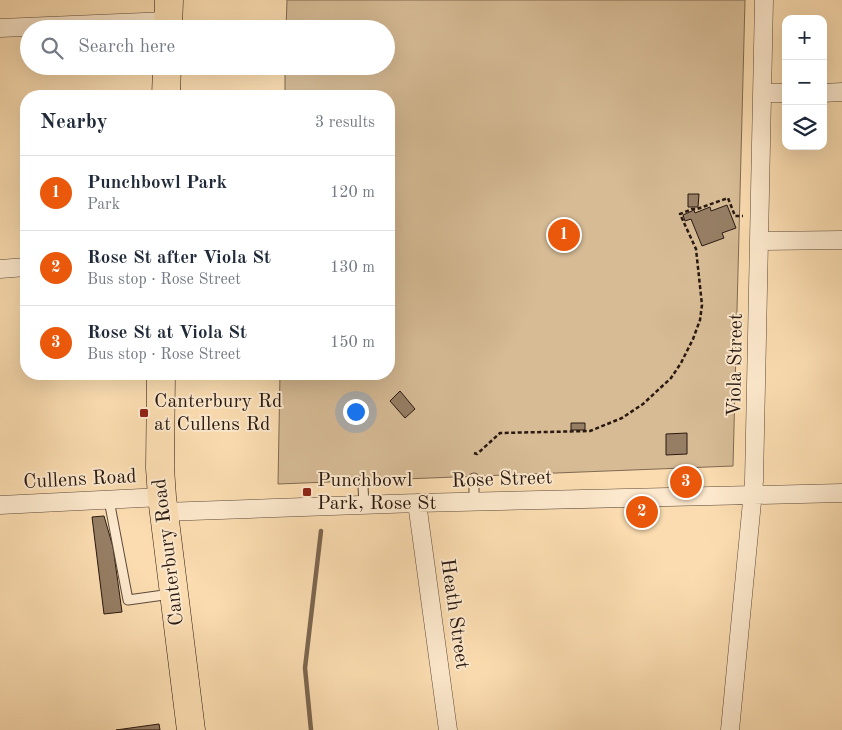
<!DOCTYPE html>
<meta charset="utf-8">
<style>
:root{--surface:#fff;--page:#f2f2f3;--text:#1f2937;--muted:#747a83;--line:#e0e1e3;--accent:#ea580c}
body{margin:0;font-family:"Old Standard TT",serif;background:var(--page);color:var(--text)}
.controls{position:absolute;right:15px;top:15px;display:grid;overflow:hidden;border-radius:10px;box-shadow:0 5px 20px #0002}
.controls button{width:45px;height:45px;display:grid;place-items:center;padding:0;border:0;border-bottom:1px solid var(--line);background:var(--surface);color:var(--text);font:25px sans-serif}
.you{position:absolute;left:355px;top:411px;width:18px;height:18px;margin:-12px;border:4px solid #fff;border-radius:50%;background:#1a73e8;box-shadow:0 0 0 8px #1a73e833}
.badge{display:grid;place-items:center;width:32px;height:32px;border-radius:50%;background:var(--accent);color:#fff;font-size:16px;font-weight:700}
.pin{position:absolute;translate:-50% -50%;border:2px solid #fff;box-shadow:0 1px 5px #0006}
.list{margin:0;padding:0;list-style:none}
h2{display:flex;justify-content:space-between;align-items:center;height:65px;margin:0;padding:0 20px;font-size:21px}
h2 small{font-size:16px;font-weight:400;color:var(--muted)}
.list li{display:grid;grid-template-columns:32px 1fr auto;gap:15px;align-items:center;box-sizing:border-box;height:75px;padding:0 20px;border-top:1px solid var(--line)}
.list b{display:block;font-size:19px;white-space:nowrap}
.list p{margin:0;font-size:16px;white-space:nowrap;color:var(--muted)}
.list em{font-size:16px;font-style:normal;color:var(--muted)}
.icon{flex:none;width:28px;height:28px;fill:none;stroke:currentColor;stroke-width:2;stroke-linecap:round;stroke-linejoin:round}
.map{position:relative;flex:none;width:842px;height:730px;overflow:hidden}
.search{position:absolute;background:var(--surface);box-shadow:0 5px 20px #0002;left:20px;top:20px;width:375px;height:55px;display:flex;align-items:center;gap:12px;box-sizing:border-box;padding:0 18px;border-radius:28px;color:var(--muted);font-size:19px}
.panel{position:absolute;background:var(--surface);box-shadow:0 5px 20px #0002;left:20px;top:90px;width:375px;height:290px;border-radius:20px}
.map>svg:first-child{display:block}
.green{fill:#d6bb95;stroke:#806a53}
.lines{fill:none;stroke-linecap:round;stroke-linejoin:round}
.stream{stroke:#7c6650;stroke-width:4.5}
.building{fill:#967e64;stroke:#291911}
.service-casing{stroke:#5d4a39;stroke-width:11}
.minor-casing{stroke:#5d4a39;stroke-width:19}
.trunk-casing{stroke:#291911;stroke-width:29}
.path{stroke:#291911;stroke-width:2.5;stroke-dasharray:4 2.5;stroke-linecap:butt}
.service{stroke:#fce8cc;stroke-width:9}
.minor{stroke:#fce8cc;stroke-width:18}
.trunk{stroke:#fadcb0;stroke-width:28}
.poi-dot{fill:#8f2418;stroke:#fce8cc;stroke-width:2}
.labels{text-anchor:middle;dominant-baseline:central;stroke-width:4;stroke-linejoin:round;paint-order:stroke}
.street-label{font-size:20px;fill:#291911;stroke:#fce8cc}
.poi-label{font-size:20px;fill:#291911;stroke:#fce8cc;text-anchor:start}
</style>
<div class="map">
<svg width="842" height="730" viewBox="0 0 842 730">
<rect width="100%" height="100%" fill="#fadcb0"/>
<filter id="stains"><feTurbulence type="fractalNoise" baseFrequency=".004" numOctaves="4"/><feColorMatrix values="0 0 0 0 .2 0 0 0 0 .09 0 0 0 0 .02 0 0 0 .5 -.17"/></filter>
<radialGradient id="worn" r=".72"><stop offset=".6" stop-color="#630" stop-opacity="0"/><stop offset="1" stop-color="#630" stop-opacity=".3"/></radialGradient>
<path class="green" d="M287,0h458l-12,466 -455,18 2,-110h109v-278h-104v-30h101v-37h-100z"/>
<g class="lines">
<path class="stream" d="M311,730l-6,-62 16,-137"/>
</g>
<path class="building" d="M688,194h11l-1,13h-10z
M727,205l9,23 -14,5 2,5 -22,8 -11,-27 -6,2 -2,-6 11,-5 1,3 15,-6 1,4z
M400,391l15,18 -10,9 -15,-17z
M571,423h14v7h-14z
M687,433v21l-21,1v-21z
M104,516l9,31 9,65 -18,2 -12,-97z
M159,724l1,6h-44z"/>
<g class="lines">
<g class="service-casing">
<path id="service" d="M360,481l3,5 1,20
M109,500l19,100 43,-6
M474,502v-24"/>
</g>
<g class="minor-casing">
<path id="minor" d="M0,28l168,-7
M763,93h23
M823,93l19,-1
M760,241l82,-1
M0,269l26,-2
M417,503l31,227
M0,505l162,-8
M163,512l254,-9 425,-10
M730,730l24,-249 10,-481"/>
</g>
<g class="trunk-casing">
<path id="trunk" d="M168,29l1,-29
M166,96l1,-30
M161,374l-1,94 2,29 29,233"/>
</g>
<path class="path" d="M474,453l3,1 23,-21 90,-2 32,-13 21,-14 28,-26 10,-15 12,-24 7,-19 2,-15 -6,-56 -16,-35 12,-5h5l31,-11 7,18h8"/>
<use href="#service" class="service"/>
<use href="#minor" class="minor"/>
<use href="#trunk" class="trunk"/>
</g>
<g class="poi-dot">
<rect x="139" y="408" width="10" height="10" rx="2.5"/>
<rect x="302" y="487" width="10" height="10" rx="2.5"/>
</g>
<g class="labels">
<g class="street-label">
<text transform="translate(736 365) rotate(-89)">Viola Street</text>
<text transform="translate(80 480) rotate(-3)">Cullens Road</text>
<text transform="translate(502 480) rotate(-2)">Rose Street</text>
<text transform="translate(169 552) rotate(-97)">Canterbury Road</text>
<text transform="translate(454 614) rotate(82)">Heath Street</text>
</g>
<g class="poi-label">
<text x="154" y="402">Canterbury Rd<tspan x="154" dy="23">at Cullens Rd</tspan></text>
<text x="317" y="481">Punchbowl<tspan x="317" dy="23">Park, Rose St</tspan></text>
</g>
</g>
<rect width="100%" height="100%" filter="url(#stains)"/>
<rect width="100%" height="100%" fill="url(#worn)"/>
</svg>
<div class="controls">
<button>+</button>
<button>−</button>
<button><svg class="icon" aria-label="layers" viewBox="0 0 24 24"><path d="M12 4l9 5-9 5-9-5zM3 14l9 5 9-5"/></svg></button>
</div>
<div class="you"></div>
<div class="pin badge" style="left:564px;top:235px">1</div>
<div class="pin badge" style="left:642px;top:512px">2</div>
<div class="pin badge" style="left:686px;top:482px">3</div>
<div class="search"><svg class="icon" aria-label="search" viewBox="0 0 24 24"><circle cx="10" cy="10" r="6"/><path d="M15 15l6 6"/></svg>Search here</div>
<section class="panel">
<h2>Nearby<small>3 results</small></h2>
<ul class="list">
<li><span class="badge">1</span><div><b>Punchbowl Park</b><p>Park</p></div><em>120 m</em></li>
<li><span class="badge">2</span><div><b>Rose St after Viola St</b><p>Bus stop · Rose Street</p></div><em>130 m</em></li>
<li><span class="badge">3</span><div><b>Rose St at Viola St</b><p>Bus stop · Rose Street</p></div><em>150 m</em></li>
</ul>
</section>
</div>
